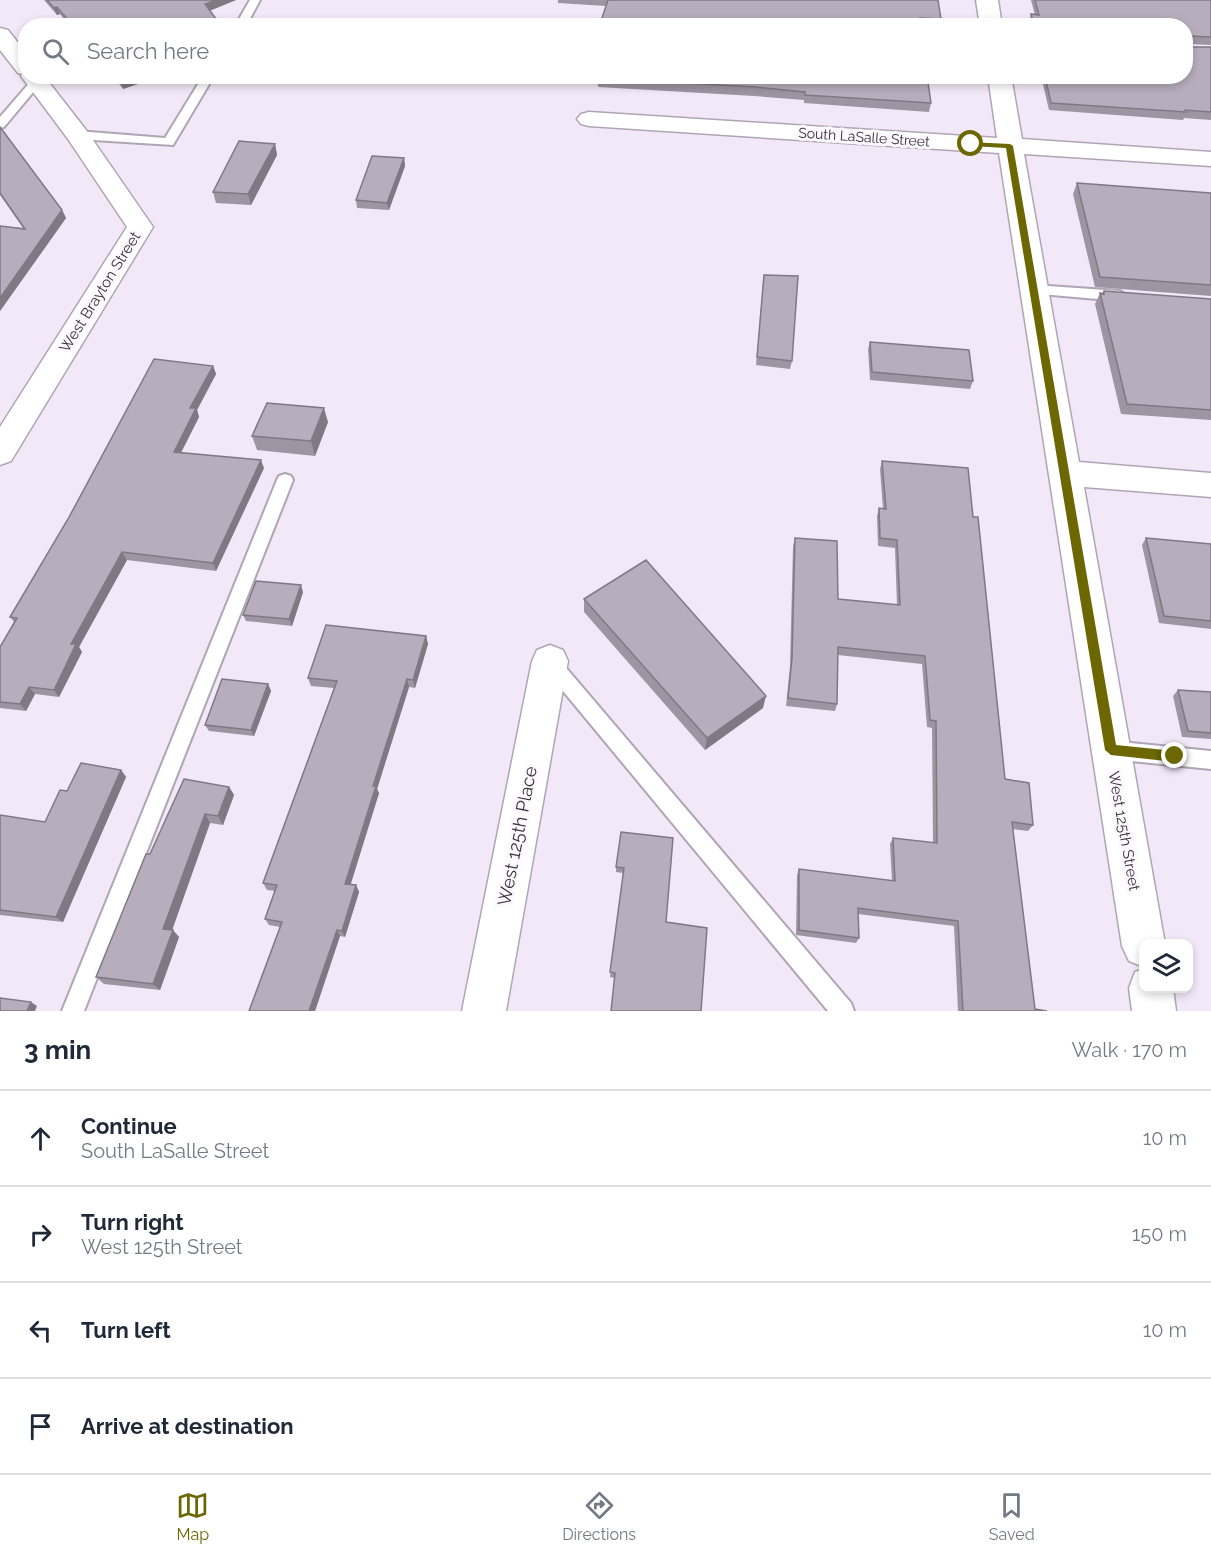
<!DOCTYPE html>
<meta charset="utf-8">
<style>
:root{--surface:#fff;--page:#f6f6f7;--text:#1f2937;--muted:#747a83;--line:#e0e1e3;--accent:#6c6700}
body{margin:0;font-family:Raleway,sans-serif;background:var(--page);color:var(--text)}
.controls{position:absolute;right:18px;bottom:18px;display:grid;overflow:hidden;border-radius:12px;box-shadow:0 3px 9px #0003}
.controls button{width:54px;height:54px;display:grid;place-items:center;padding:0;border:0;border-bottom:2px solid var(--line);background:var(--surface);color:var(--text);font:30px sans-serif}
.stop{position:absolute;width:18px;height:18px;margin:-14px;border:4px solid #6c6700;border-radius:50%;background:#fff}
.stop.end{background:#6c6700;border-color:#fff;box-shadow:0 2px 6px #0008}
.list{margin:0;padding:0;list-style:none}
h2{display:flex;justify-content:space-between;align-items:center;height:78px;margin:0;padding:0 24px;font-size:26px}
h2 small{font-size:20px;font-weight:400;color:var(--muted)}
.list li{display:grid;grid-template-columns:39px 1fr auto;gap:18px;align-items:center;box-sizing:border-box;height:96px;padding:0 24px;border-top:2px solid var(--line)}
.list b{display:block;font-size:22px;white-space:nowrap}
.list p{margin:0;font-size:20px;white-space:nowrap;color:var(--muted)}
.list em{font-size:20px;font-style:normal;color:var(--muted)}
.icon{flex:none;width:33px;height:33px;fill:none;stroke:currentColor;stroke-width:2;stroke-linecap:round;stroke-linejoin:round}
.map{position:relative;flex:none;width:1211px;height:1011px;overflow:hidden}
.search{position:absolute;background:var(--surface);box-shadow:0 3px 9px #0003;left:18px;right:18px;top:18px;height:66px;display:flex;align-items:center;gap:15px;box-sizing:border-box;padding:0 21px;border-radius:24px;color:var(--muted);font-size:22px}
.sheet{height:462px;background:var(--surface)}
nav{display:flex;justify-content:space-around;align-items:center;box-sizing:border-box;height:84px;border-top:2px solid var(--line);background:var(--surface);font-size:16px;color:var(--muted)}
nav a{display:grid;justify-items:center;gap:3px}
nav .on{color:var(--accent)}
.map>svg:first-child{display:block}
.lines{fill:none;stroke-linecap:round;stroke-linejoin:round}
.service-casing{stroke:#b0a5b4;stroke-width:4}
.minor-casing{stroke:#b0a5b4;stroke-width:3}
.service{fill:#fff;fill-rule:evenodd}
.minor{fill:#fff;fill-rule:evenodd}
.wall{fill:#9d95a2}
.shaded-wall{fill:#807984}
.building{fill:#b7adbc;stroke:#807984;stroke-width:1.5}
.route{fill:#6c6700}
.labels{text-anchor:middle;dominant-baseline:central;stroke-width:6;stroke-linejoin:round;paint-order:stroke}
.far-street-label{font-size:14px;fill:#363238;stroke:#fcf8fe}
.street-label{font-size:15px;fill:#363238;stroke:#fcf8fe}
.near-street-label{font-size:18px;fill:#363238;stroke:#fcf8fe}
</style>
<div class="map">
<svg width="1211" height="1011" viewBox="0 0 1211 1011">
<rect width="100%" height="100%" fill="#f3e8f8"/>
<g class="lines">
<g class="service-casing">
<path id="service" d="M250,0h10l-14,26h-11z
M203,76h11l-41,69 -96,-6 -6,-4 6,-4 88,7z
M36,79l4,1v4l-36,43 -4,1v-11l32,-37z
M1034,285l86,6 7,5 -7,5 -91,-8 -2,-3 2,-3z
M285,474l6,2 2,4 -209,531h-22l215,-531 2,-4z
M550,654l6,2 295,347 3,8h-26l-284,-343 -3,-6 3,-6z
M1111,741l100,10v18l-100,-10 -7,-3 -3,-6 3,-6z"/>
</g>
<g class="minor-casing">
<path id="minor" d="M976,0h22l4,26h-22z
M0,28l8,2 18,23v23h18l42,54 67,97 -142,234 -11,4v-38l127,-200 -59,-88 -47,-63 1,-2 -4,-1 -18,-23z
M988,76h23l11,63 189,13v14l-187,-12 55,308 132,11v24l-127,-10 81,457h-21v23l-15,-6 -7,-15 -123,-793 -410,-27 -8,-2 -4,-5 4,-5 8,-2 408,26z
M550,645l13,5 5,11 -62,350h-44l70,-350 5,-11z
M1144,969v19h29l3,23h-44l-3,-23 6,-16z"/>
</g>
<use href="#service" class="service"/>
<use href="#minor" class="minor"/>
</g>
<path class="wall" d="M44,0h192l-26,10 9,16h-150l-9,-12 -3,1z
M558,0h380l3,19 -1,7h-339v-5l5,-15 -48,-3z
M1031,0h180v45l-23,-1 1,3h22v73l-27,-2 -1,2 -134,-10 -8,-34h144v-50h-155l-1,-4 2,-8 4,1z
M113,76h48l-38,13z
M927,76l4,27 -2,9 -125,-9v-3l-50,-4 -156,-9 -1,-9z
M0,127l62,83 4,8 -66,93v-85l23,2 -23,-33z
M275,144l2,11 -26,50 -35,-2 -3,-11z
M404,158l1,8 -16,44 -32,-2 -1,-8z
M1077,183l134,10v103l-116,-9 -22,-93z
M763,283l29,78 -2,8 -34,-4z
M1104,291l107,9v120l-90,-6 -26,-110 5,-11h2z
M870,342l103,39 -3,8 -100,-9 -2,-31z
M213,366l3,8 -19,36 2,7 -18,36 83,15 -48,103 -89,-11 -48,87 3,5 -23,45 -24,-3 -9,17 -26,-3v-61l14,-25 -4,-5z
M328,422l-13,34 -58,-6 -5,-14z
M882,461l91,56 32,262 28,46 -5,6 -15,-2 22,180 12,2h-89l-4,-85 -96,-12 1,24 -3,5 -60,-8 1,-60 2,-6 93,12 -2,-37 3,-6 40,5 -1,-115 -5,-1 -5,-63 -84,-9 -1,49 -2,7 -49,-5 4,-40 3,-120 2,-8 43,61 59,6 -2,-57 -17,-2 -1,-30 2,-8 4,1 -3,-40z
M1146,538l65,6v85l-52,-6 -17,-78z
M303,592l-11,34 -46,-5 -3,-6z
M584,599l179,109 -58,42 -121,-138z
M426,636l2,8 -13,44 -6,-1 -32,102 2,4 -29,92h6l3,7 -14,45 -5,-1 -25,75h-66l31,-84 -11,-2 -4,-6 10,-28 -8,-1 -4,-7 71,-195 -23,-2 -3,-8z
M268,684l3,7 -17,45 -45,-5 -4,-6z
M1178,690l33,2v47l-29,-2 -9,-41z
M121,770l5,7 -63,145 -63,-7v-100l45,7 22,-31z
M229,787l5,8 -11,30 -13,-2 -38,107 7,7 -19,53 -56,-6 -8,-7 54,-123z
M673,838l-58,140 -5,-1 13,-104 -7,-1v-5z"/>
<path class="shaded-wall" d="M216,0h20l-29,12 -2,-8z
M57,7l3,7 -3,1 -3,-7z
M217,20l2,6h-20z
M136,76h25l-38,13 -2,-7z
M275,144l2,11 -26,50 -3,-11z
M404,158l1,8 -16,44 -2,-7z
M62,210l4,8 -66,93v-13z
M213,366l3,8 -19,36 2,7 -22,43 -3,-8 16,-44z
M324,408l4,14 -13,34 -4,-15z
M261,460l3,8 -48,103 -3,-8z
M122,552l5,8 -48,87 3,5 -23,45 -5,-7 17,-46z
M301,585l2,7 -11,34 -3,-7z
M426,636l2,8 -13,44 -2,-8z
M407,679l2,8 -32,102 2,4 -30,97 -4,-6 28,-98z
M268,684l3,7 -17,45 -3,-6z
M29,687l6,7 -9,17 -6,-7z
M766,696l-3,12 -58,42 2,-12z
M121,770l5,7 -63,145 -7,-5z
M229,787l5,8 -11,30 -5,-9z
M205,814l5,9 -40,113 -7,-7z
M356,885l3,7 -14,45 -3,-6z
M173,930l6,7 -19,53 -7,-6z
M337,930l3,6 -25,75h-6z
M31,1002l6,4 -2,5h-8z"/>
<path class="building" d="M47,0h169l-11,4 12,16 -18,6h-126l-16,-19 -3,1z
M608,0h330l3,19 -21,-1 1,8h-307l1,-4 -14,-1z
M1035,0h176v37l-22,-1 -2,3 2,8h22v65l-26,-2 1,2 -135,-9 -6,-27h140v-50h-151l-3,-12 8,1z
M116,76h20l-15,6z
M598,76h329l4,27 -126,-8v-3l-50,-5 -158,-9z
M0,127l62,83 -62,88v-72l25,3 -25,-36z
M239,141l36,3 -27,50 -35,-2z
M372,156l32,2 -17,45 -31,-3z
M1077,183l134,10v92l-111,-8z
M764,275l34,1 -6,85 -35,-4z
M1104,291l107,8v111l-84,-6 -27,-111 4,1z
M870,342l99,8 4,31 -101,-9z
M154,359l59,7 -23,42h6l-22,44 87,8 -48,103 -91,-11 -51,92h5l-22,46 -25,-3 -9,17 -20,-2v-55l17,-29 -7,-1 58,-98z
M267,403l57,5 -13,33 -59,-5z
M882,461l86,7 5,49h5l27,262 24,4 4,42 -21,-3 23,187 12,2h-84l-5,-90 -100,-13 1,30 -60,-8v-61l96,12 -2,-43 44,5 -1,-122 -6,-1 -5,-64 -87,-9 -1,57 -49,-6 4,-40 3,-120 42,3 1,58 62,6 -3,-65 -17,-2 -1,-30 7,1z
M1146,538l65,6v77l-47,-5z
M646,560l120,136 -59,42 -123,-139z
M256,581l45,4 -12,34 -46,-4z
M326,625l100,11 -13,44 -6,-1 -34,107h3l-31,98 11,1 -14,46 -5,-1 -28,81h-60l33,-89 -17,-3 12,-34 -14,-2 74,-202 -29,-3z
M222,679l46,5 -17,46 -46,-5z
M1178,690l33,2v41l-23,-2z
M81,763l40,7 -65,147 -56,-7v-95l45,7 15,-32 7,1z
M184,779l45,8 -11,29 -13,-2 -42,115 10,1 -20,54 -57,-7 50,-123h4z
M621,832l52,6 -7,84 41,6 -6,83h-90l4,-38 -5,-1 14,-104 -8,-1z
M0,998l31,4 -4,9h-27z"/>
<path class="route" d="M968,142l42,2 3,2 103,599 59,6 6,5 -6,6 -64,-7 -6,-5 -99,-602 -35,-2z"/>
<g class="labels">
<g class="far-street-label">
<text transform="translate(864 137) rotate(4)">South LaSalle Street</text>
</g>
<g class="street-label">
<text transform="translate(100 292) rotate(-58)">West Brayton Street</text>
<text transform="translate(1124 831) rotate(80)">West 125th Street</text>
</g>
<g class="near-street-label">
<text transform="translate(517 836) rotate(-79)">West 125th Place</text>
</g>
</g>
</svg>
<div class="controls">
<button><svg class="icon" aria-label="layers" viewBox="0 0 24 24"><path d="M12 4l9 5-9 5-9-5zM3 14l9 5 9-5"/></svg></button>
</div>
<div class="stop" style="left:971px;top:144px"></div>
<div class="stop end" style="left:1175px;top:756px"></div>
<div class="search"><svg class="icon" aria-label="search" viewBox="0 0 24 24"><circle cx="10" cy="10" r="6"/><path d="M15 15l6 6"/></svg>Search here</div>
</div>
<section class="sheet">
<h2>3 min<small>Walk · 170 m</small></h2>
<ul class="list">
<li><svg class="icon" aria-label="ahead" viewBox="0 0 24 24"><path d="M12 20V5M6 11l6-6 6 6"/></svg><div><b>Continue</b><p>South LaSalle Street</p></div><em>10 m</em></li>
<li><svg class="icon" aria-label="right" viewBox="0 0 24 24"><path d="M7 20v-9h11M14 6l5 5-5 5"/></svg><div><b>Turn right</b><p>West 125th Street</p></div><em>150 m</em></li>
<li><svg class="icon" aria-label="left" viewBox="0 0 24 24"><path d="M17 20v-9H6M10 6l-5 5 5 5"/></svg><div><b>Turn left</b></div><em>10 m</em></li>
<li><svg class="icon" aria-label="arrive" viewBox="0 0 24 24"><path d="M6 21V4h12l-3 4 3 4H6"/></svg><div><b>Arrive at destination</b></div></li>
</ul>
</section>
<nav>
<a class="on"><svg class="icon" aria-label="map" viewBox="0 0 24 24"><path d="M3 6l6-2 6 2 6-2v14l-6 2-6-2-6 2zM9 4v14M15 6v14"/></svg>Map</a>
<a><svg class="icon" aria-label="directions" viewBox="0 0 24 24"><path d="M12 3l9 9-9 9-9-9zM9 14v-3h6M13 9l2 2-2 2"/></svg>Directions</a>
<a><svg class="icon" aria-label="saved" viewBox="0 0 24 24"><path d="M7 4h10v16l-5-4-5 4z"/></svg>Saved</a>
</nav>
